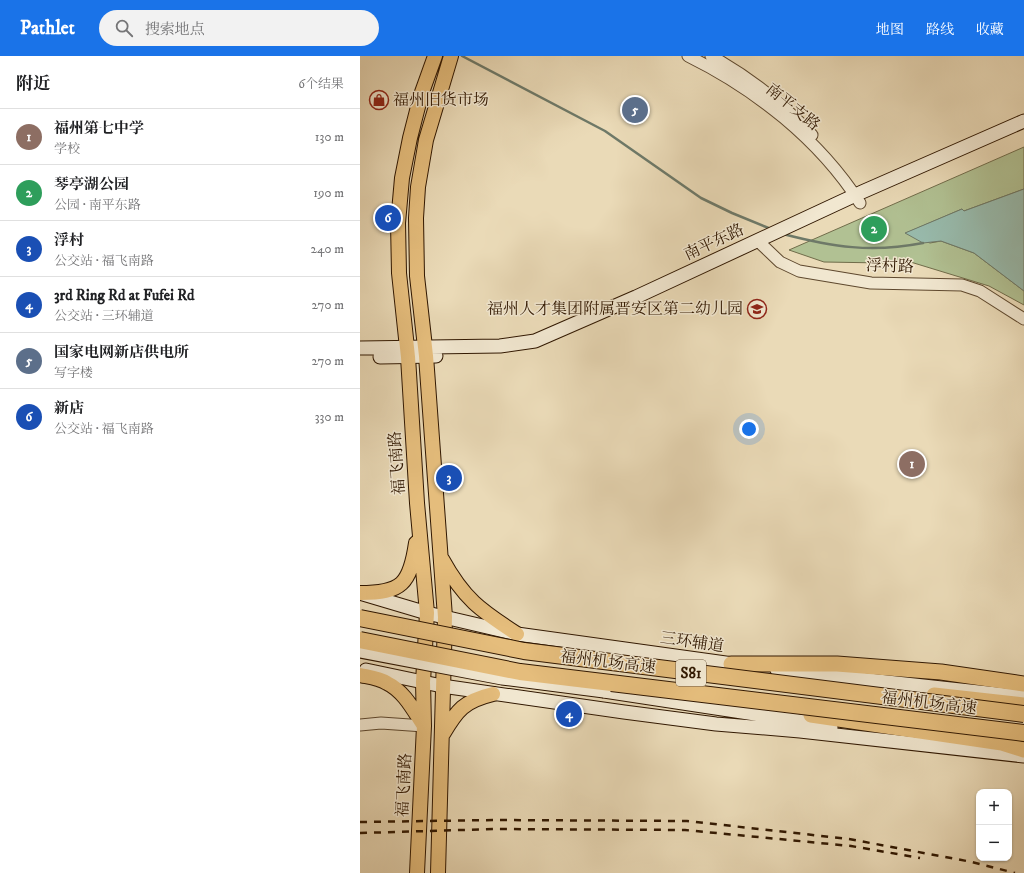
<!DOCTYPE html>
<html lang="zh">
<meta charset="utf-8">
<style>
:root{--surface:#fff;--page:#f2f2f2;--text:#202124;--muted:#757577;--line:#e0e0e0;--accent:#1a73e8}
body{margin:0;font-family:"IM FELL DW Pica","Noto Serif SC",serif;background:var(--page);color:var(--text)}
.controls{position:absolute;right:12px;bottom:12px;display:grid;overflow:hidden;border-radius:8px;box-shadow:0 1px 3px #0004}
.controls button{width:36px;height:36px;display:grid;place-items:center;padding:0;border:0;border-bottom:1px solid var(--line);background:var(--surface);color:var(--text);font:20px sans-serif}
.you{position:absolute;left:389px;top:373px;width:14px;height:14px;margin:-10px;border:3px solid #fff;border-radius:50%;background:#1a73e8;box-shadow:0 0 0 6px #1a73e833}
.badge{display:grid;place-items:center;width:26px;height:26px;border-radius:50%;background:var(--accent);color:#fff;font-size:13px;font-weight:700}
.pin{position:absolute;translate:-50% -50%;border:2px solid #fff;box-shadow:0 1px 4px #0006}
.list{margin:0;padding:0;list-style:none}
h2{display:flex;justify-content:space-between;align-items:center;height:52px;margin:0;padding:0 16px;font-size:17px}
h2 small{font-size:13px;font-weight:400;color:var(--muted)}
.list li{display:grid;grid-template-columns:26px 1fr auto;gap:12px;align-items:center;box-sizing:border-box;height:56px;padding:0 16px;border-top:1px solid var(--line)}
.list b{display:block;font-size:15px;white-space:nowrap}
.list p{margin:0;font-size:13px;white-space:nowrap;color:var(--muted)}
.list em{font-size:13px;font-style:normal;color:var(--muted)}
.icon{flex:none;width:22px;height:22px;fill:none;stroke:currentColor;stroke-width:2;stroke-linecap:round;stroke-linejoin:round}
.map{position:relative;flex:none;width:664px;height:817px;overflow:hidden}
header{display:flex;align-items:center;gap:24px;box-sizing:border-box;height:56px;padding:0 20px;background:var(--accent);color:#fff}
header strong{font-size:19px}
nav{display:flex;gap:22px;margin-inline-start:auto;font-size:14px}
.search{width:280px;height:36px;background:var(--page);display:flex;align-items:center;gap:10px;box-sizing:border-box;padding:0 14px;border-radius:22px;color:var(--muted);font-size:15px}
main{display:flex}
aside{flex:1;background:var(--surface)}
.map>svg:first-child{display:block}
.green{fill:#b1c193;stroke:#706c4a}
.water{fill:#98bbad;stroke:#6e7968}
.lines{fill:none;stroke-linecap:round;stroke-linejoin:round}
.stream{stroke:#6e7968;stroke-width:2.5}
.tertiary-casing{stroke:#5e482e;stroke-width:13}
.secondary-casing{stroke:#301700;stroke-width:15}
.primary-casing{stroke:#301700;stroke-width:16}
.trunk-casing{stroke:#301700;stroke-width:17}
.tertiary{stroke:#f1e7d0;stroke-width:11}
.secondary{stroke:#f1e7d0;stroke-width:13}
.primary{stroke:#e5bd7c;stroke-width:14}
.trunk{stroke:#e5bd7c;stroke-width:15}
.rail{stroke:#301700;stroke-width:2.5;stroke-dasharray:7 7;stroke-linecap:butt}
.secondary-bridge-casing{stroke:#301700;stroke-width:15;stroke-linecap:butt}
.motorway-bridge-casing{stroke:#301700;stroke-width:18;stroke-linecap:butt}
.secondary-bridge{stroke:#f1e7d0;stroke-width:13}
.motorway-bridge{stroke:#e5bd7c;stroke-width:16}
.labels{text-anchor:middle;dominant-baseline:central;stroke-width:3;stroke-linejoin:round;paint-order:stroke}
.shield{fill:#f1e7d0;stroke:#6a553e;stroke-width:1}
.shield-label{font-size:15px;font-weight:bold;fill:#301700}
.poi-label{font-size:16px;fill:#301700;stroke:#f1e7d0;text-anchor:start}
.street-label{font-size:16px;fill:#301700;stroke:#f1e7d0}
</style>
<header>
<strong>Pathlet</strong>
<div class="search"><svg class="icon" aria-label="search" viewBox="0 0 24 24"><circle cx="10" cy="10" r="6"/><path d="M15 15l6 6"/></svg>搜索地点</div>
<nav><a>地图</a><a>路线</a><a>收藏</a></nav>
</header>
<main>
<aside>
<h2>附近<small>6个结果</small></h2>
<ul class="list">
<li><span class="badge" style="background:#8d6e63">1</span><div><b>福州第七中学</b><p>学校</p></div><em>130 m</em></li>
<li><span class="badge" style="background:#2e9e5b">2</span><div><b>琴亭湖公园</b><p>公园 · 南平东路</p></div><em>190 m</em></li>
<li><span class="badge" style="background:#1a4fb4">3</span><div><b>浮村</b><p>公交站 · 福飞南路</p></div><em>240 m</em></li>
<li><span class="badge" style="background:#1a4fb4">4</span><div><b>3rd Ring Rd at Fufei Rd</b><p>公交站 · 三环辅道</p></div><em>270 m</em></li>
<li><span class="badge" style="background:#5c6f8a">5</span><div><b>国家电网新店供电所</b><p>写字楼</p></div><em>270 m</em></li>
<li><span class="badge" style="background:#1a4fb4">6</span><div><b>新店</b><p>公交站 · 福飞南路</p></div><em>330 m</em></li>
</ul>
</aside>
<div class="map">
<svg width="664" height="817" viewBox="0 0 664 817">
<rect width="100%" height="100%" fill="#eadab7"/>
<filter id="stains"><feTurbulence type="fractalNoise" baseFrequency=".005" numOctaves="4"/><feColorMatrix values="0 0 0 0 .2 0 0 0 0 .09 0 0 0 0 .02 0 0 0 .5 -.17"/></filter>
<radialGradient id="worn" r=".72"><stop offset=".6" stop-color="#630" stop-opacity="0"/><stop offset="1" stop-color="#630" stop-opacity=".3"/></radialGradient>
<path class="green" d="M664,91v42l-60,22 -2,-2 -56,24 24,10 11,-2 33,12 50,38v14l-35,-19 -85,-26 -21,3 -59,-1 -35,-12z"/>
<path class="water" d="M664,133v102l-50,-38 -33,-12 -18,2 -18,-10 57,-24 2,2z"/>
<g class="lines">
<path class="stream" d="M102,0l143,75 96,67 31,15 39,16
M423,178c50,13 88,19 140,9"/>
<g class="tertiary-casing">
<path id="tertiary" d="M328,0c67,33 131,83 172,147
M351,0c38,21 72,48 101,79
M398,185l22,21 19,9 72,12 91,2 18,6 44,28
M0,669l21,-2 43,3"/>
</g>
<g class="secondary-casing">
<path id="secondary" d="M0,292l140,-2 35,-5 101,-44 226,-105 162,-71
M20,301l56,-1
M3,538l64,19 90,21 223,31
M6,614l76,16 182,26 92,12 84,7 224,25
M417,614l247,27
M244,635l216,33 11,4"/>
</g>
<g class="primary-casing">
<path id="primary" d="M82,503c22,40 38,51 75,75
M0,537c42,0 50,-9 56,-50
M0,619c9,2 19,3 27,8 17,8 27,28 37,43
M83,678c14,-24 21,-33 50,-40
M57,817l7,-147 -1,-44 4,-69 -10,-110 -9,-146 -9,-84 -1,-50 4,-45 8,-40 11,-43 14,-39
M78,817l7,-256 -19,-261 -9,-80 -1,-58 2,-31 8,-47 25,-84"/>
</g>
<g class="trunk-casing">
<path id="trunk" d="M371,608h106l104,8 83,12
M574,639l90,10
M451,659l191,28 22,7"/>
</g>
<use href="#tertiary" class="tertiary"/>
<use href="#secondary" class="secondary"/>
<use href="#primary" class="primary"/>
<use href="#trunk" class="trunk"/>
<path class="rail" d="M0,766l136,-2 191,1 162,18 123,23 43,11
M0,777l135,-4 190,1 166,16 69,12"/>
<g class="secondary-bridge-casing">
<path id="secondary-bridge" d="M0,595l142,27 102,13"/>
</g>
<g class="motorway-bridge-casing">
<path id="motorway-bridge" d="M0,562l164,33 500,63
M0,584l160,32 504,61"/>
</g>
<use href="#secondary-bridge" class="secondary-bridge"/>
<use href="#motorway-bridge" class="motorway-bridge"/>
</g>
<defs>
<g id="shop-ring" transform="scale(1)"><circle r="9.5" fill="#f1e7d0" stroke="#8f2418" stroke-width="1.5"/><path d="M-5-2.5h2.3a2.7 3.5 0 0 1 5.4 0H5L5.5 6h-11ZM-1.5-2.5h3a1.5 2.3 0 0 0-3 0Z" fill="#8f2418"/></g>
<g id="school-ring" transform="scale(1)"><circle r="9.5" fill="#f1e7d0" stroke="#8f2418" stroke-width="1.5"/><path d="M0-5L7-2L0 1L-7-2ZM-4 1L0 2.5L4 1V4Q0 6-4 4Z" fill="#8f2418"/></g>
</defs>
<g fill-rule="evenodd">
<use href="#shop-ring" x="19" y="44"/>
<use href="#school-ring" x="397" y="253"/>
</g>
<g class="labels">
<rect class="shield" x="316" y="604" width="30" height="26" rx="3"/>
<g class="shield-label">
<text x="331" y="617">S81</text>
</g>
<g class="poi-label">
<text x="33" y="44">福州旧货市场</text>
<text x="383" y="253" text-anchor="end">福州人才集团附属晋安区第二幼儿园</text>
</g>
<g class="street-label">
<text transform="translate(433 51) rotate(39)">南平支路</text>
<text transform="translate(354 186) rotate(-25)">南平东路</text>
<text transform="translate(530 210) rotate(2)">浮村路</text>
<text transform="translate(37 407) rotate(-94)">福飞南路</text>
<text transform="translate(332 586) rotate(8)">三环辅道</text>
<text transform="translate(248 606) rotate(7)">福州机场高速</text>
<text transform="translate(569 647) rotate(7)">福州机场高速</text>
<text transform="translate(44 729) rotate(-87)">福飞南路</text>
</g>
</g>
<rect width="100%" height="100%" filter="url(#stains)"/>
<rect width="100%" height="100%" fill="url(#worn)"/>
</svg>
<div class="controls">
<button>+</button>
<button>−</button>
</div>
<div class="you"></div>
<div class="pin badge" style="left:552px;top:408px;background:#8d6e63">1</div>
<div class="pin badge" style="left:514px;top:173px;background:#2e9e5b">2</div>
<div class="pin badge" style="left:89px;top:422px;background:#1a4fb4">3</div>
<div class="pin badge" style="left:209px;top:658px;background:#1a4fb4">4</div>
<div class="pin badge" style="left:275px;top:54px;background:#5c6f8a">5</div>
<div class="pin badge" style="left:28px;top:162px;background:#1a4fb4">6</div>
</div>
</main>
